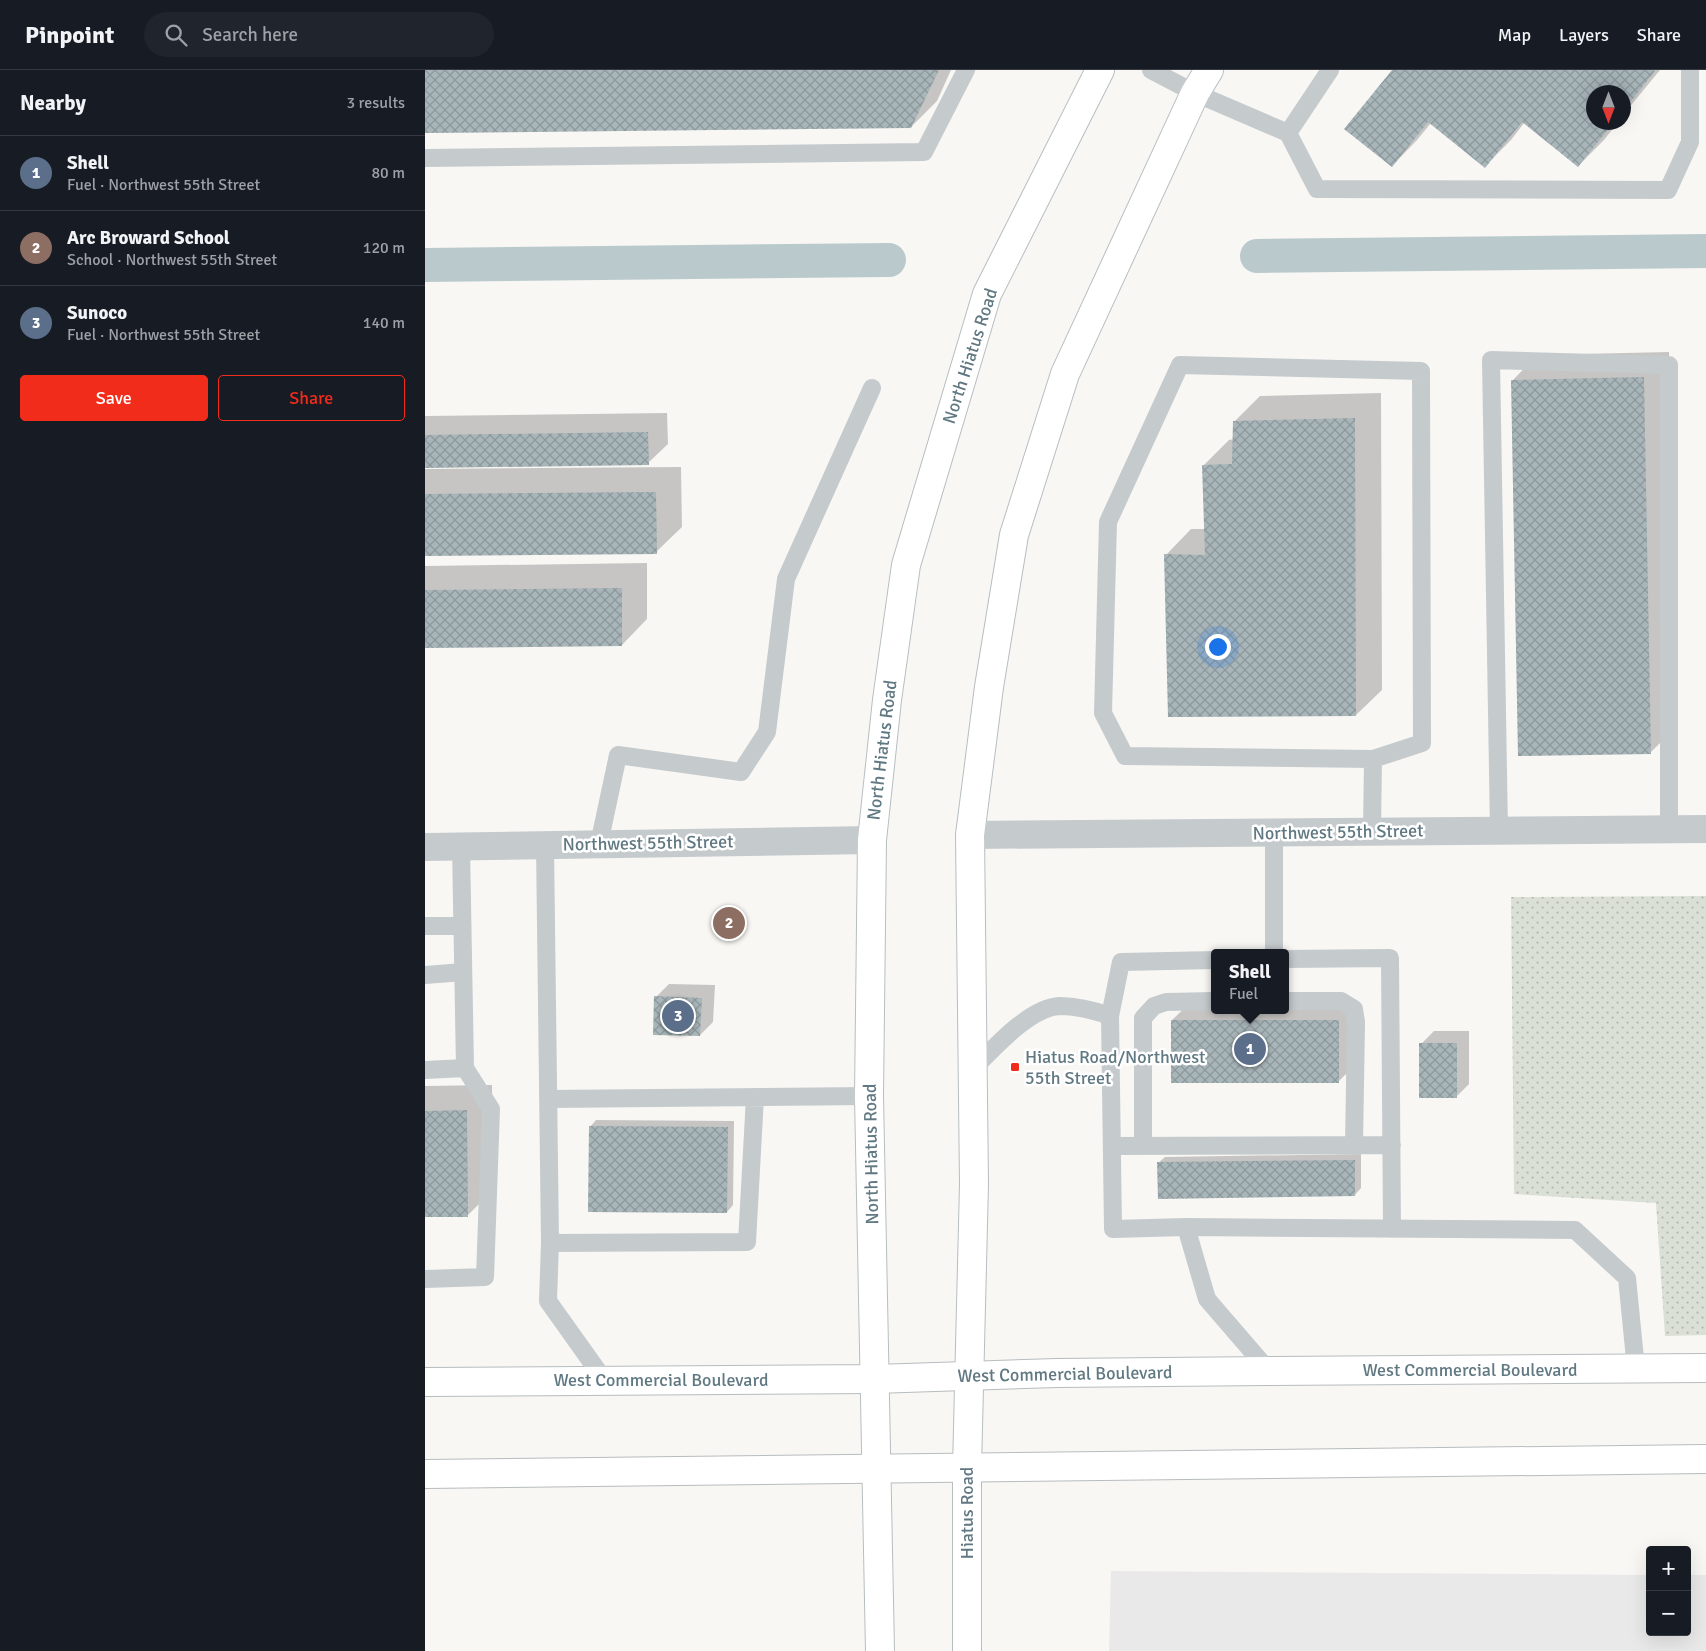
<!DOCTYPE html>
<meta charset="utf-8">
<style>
:root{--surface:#171b24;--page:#20242c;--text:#f1f3f6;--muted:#9ea1a6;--line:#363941;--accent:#f22c1a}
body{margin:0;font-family:Signika,sans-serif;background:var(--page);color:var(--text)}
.controls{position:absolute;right:15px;bottom:15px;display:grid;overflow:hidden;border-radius:5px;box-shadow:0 5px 20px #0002}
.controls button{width:45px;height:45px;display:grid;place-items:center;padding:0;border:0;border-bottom:1px solid var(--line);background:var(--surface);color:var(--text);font:25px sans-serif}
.compass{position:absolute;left:1161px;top:15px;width:45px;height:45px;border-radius:50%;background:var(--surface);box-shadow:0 5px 20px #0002;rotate:180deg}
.you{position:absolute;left:792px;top:576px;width:18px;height:18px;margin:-12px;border:4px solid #fff;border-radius:50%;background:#1a73e8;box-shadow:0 0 0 8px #1a73e833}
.badge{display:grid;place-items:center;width:32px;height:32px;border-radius:50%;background:var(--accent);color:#fff;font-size:16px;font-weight:700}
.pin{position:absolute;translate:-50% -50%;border:2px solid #fff;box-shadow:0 1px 5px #0006}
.popup{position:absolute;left:786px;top:879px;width:78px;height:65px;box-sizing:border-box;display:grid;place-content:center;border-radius:5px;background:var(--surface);filter:drop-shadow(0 1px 4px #0005);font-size:16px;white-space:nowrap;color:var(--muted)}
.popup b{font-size:19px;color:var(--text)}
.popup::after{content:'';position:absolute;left:50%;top:100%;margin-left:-10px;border:10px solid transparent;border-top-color:var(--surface)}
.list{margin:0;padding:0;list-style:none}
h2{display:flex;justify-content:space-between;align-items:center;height:65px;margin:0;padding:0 20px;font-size:21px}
h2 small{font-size:16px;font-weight:400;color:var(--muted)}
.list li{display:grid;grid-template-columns:32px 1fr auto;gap:15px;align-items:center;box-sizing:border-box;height:75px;padding:0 20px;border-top:1px solid var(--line)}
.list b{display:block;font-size:19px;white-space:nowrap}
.list p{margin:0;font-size:16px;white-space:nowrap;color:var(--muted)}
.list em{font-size:16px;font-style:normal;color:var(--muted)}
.actions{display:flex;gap:10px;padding:15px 20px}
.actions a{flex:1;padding:11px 0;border:1px solid var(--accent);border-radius:5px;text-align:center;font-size:18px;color:var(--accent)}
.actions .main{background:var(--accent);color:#fff}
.icon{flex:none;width:28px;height:28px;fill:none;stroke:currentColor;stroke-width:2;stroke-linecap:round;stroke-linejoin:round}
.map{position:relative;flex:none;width:1281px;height:1581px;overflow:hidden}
header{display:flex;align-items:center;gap:30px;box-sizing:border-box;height:70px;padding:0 25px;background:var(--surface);border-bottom:1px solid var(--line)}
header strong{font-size:24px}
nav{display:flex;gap:28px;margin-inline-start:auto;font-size:18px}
.search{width:350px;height:45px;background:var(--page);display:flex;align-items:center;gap:12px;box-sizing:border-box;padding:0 18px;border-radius:28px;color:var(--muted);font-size:19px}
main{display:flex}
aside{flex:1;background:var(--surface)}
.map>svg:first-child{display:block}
.built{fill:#e8e9e8}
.grass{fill:url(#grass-dots)}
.shadow{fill:#0003}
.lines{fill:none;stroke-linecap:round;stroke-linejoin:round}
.canal{stroke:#bacacc;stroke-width:34}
.building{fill:url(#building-cross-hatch)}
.secondary-casing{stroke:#b7bec1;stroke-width:30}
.highway-casing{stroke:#b7bcbe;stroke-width:30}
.lane{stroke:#c5cacd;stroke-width:18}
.street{stroke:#c5cacd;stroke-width:28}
.secondary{stroke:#fff;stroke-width:28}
.highway{stroke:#fff;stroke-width:28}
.poi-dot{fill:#f22c1a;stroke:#fff;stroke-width:2}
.labels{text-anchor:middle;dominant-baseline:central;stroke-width:5;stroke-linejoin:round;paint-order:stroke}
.street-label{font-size:18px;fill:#607882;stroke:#fff}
.poi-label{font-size:18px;fill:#607882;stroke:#fff;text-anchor:start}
</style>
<header>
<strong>Pinpoint</strong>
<div class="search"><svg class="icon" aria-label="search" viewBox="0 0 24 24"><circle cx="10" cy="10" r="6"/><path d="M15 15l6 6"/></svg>Search here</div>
<nav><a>Map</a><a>Layers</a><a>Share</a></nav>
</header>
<main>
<aside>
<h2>Nearby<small>3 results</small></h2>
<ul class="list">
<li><span class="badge" style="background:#5c6f8a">1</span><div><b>Shell</b><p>Fuel · Northwest 55th Street</p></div><em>80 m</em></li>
<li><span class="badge" style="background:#8d6e63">2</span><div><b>Arc Broward School</b><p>School · Northwest 55th Street</p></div><em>120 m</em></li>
<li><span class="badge" style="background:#5c6f8a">3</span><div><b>Sunoco</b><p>Fuel · Northwest 55th Street</p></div><em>140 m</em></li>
</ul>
<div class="actions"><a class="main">Save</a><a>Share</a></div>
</aside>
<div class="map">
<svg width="1281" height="1581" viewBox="0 0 1281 1581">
<defs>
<pattern id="grass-dots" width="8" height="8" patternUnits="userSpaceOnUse" patternTransform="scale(1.25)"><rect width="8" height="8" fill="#dae0d5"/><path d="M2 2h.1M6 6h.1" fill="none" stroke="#b4bab2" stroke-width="1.8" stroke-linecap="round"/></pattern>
<pattern id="building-cross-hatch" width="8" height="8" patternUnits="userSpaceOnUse" patternTransform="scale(1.25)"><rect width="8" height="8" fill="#a8b5b9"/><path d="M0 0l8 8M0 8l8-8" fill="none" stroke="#8c989c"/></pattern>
</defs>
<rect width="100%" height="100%" fill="#f8f7f4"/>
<path class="built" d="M686,1501l539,4v57h37v-57h19v76h-597z"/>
<path class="grass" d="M1281,826v439l-41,1 -9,-133 -142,-9 -3,-297z"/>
<path class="shadow" d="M0,0h526l-14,31 -26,26 -486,4z
M968,0h267l-37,45v-23h-30v30h25l-14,18 -26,26 -54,-43 -13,17 -26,26 -54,-43 -14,17 -25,26z
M1244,282l7,375 -25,25 -139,-371 25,-26z
M956,323l1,297 -26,25 -190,-160 25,-26h15l-2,-64 25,-25 5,-1v-17l26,-26z
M242,343l1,31 -20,19 -223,4v-51z
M256,397l1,60 -26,25 -231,3v-86z
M222,493v56l-25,26 -197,2v-81z
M244,914l46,1 -2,37 -13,13 -44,-38z
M767,931h23v9h70v-9h73v61l-19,19 -167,-61z
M1009,961h35v53l-13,13 -35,-53z
M67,1015l1,105 -25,25 -43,1v-130z
M171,1050l138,1 -1,84 -6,7 -137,-85z
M936,1084v34l-6,7 -197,-32 7,-6z"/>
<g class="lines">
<path class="canal" d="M832,186l449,-5
M0,195l464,-5"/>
</g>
<path class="building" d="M0,0h514l-28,58 -486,5z
M967,0h261l2,1 -32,40v-19h-30v30h21l-36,45 -56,-45 -37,46 -57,-46 -36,45 -48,-38z
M1219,307l7,377 -133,2 -7,-376z
M930,348l1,298 -188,1 -4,-163 41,1 -3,-90 30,-1 1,-43z
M223,362l1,33 -224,3v-33z
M231,422l1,62 -232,2v-62z
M197,518v58l-197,2v-58z
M229,926l48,2 -2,38 -47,-1z
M746,950h168v63h-168z
M994,973h38v55h-38z
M42,1040l1,107h-43v-106z
M164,1056l139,1 -1,86 -139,-1z
M930,1090v36l-197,3 -1,-37z"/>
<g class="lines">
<g class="secondary-casing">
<path id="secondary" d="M455,1581l-11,-555 3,-256 15,-140 19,-135 81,-271 113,-224
M542,1581v-183l7,-284 -4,-349 19,-148 25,-152 51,-161 130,-281 14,-23"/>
</g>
<g class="highway-casing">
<path id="highway" d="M0,1312l450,-3 182,-6 212,-2 437,-3
M0,1404l1281,-15"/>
</g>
<path class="lane" d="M726,0l44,23 93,40 29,56 351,1 22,-48v-72
M863,63l42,-63
M0,88l499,-6 42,-82
M1074,760l-8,-470 178,5v464
M947,761l1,-72 -248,-3 -22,-43 5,-191 72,-157 241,6 1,372 -49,16
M174,774l19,-89 123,17 26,-40 19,-153 86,-191
M120,775l5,398 -2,58 57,80
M0,856h37
M849,883v-121
M860,889l105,-1 2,271
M790,890l-94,2 -11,54 3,213 73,-2 389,3 52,48 9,91
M0,905l38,-3
M860,931h56l13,8 2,13 -2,123
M549,998c20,-20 56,-61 86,-62 18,0 33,4 50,10
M0,1000l40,-2
M123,1029l321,-3
M687,1076l280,-1
M718,1076v-128l11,-12 12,-4 49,-1
M761,1157l21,72 62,72
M125,1173l197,-1 8,-145
M0,1209l60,-2 6,-168 -26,-41 -4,-222"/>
<path class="street" d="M545,765l736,-6
M0,777l447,-7"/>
<use href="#secondary" class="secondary"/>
<use href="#highway" class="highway"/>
</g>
<rect class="poi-dot" x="585" y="992" width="10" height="10" rx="2.5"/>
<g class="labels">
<g class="street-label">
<text transform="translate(545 286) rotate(-72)">North Hiatus Road</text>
<text transform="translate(457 680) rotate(-83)">North Hiatus Road</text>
<text transform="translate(913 762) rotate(-1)">Northwest 55th Street</text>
<text transform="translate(223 773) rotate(-1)">Northwest 55th Street</text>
<text transform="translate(446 1084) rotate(-91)">North Hiatus Road</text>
<text x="1045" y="1300">West Commercial Boulevard</text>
<text transform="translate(640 1304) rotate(-1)">West Commercial Boulevard</text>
<text x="236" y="1310">West Commercial Boulevard</text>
<text transform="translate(542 1443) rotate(-90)">Hiatus Road</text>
</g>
<g class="poi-label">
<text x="600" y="987">Hiatus Road/Northwest<tspan x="600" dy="21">55th Street</tspan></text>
</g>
</g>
</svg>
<div class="controls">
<button>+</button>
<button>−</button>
</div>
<svg class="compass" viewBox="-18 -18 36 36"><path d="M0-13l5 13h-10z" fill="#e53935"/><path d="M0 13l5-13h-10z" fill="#9ea1a6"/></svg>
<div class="you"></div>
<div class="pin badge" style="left:825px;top:979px;background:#5c6f8a">1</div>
<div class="popup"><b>Shell</b>Fuel</div>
<div class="pin badge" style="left:304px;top:853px;background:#8d6e63">2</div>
<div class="pin badge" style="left:253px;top:946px;background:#5c6f8a">3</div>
</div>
</main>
